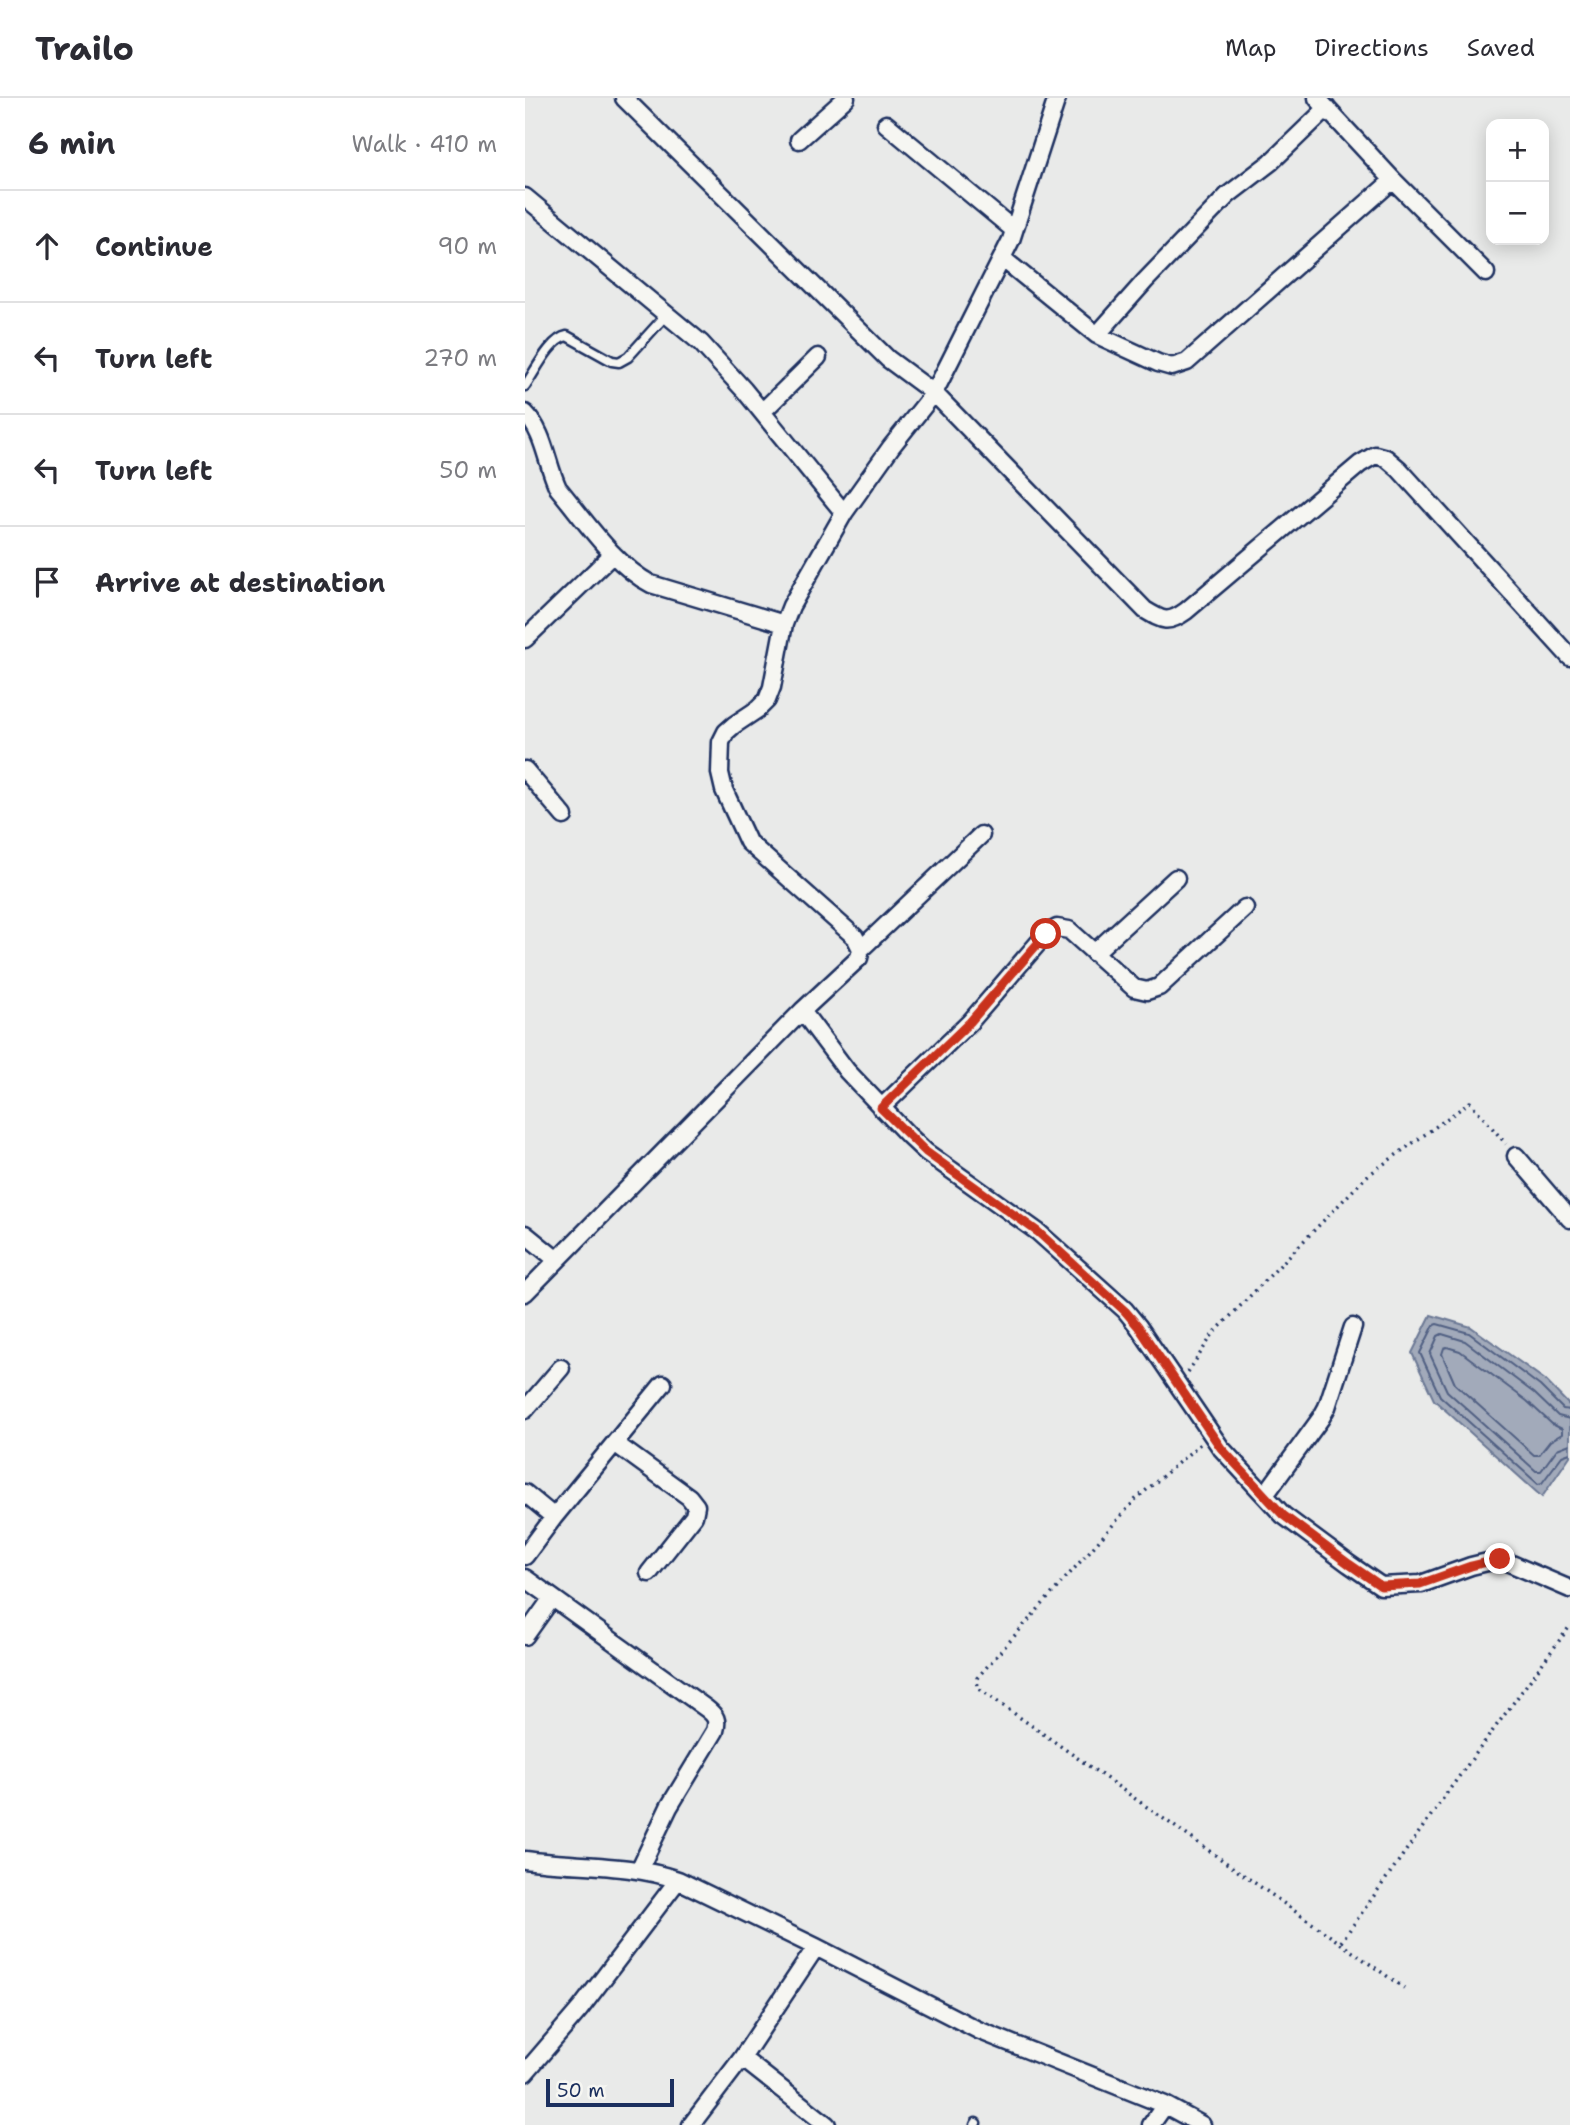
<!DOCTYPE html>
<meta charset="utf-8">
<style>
:root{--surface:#fff;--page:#f2f2f3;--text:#2b2b33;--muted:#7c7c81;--line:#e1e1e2}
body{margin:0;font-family:"Shantell Sans",sans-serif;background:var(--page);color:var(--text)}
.controls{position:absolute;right:21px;top:21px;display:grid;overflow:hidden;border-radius:14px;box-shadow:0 4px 18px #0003}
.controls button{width:63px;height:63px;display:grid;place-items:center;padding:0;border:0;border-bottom:2px solid var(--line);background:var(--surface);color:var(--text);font:35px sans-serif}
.scale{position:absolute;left:21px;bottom:18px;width:128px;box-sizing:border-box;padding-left:7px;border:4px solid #1b2f5e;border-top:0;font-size:19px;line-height:24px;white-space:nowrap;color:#1b2f5e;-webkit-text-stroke:5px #f6f6f2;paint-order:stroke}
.stop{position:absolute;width:21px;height:21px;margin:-16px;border:5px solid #c8321e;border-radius:50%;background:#fff}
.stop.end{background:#c8321e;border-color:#fff;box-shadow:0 2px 7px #0008}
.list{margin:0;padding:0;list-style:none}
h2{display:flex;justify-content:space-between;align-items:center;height:91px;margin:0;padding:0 28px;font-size:30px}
h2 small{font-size:23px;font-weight:400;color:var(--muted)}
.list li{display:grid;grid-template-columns:46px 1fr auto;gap:21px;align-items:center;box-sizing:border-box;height:112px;padding:0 28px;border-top:2px solid var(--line)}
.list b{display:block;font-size:26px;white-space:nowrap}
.list em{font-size:23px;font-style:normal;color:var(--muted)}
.icon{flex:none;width:38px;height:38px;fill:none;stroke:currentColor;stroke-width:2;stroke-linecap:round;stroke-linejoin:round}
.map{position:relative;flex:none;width:1045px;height:2027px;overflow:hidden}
header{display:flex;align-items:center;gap:42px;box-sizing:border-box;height:98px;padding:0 35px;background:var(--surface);border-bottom:2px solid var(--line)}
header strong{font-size:33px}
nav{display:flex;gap:38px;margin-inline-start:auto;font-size:24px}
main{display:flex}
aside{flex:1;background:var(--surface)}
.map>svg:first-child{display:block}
.water{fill:#a2aaba;stroke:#6c7995;stroke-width:2}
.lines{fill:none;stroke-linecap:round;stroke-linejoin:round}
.shore{stroke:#516083;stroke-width:2}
.service-casing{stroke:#1b2f5e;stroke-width:13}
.minor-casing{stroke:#1b2f5e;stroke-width:21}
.path{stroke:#1b2f5e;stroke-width:3.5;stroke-dasharray:2 5;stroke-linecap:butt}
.service{stroke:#f6f6f2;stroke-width:8}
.minor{stroke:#f6f6f2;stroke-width:16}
.route{stroke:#c8321e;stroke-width:9}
</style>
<header>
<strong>Trailo</strong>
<nav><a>Map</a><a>Directions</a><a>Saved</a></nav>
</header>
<main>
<aside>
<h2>6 min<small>Walk · 410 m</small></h2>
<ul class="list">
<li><svg class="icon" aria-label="ahead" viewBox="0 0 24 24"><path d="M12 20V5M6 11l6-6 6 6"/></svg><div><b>Continue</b></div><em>90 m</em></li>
<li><svg class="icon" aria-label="left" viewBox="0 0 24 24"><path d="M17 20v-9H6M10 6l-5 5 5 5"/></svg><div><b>Turn left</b></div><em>270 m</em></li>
<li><svg class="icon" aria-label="left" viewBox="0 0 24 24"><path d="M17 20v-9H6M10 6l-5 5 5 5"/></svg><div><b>Turn left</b></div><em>50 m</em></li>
<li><svg class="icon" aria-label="arrive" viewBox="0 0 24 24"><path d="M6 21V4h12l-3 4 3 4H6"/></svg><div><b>Arrive at destination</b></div></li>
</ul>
</aside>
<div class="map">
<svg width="1045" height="2027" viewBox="0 0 1045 2027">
<rect width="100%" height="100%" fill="#e9eae9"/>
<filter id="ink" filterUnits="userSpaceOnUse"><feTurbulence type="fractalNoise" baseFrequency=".0143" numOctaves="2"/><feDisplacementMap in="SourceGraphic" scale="14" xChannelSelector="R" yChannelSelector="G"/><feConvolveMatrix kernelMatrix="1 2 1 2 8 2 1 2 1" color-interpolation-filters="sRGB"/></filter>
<g filter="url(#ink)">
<path class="water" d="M906,1217l40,12 74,53 25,26v50l-28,41 -108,-97 -22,-47z"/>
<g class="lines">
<path class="shore" d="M922,1249l13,4 67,50 25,23 10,5v5l-12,7 -11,14h-5l-79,-71 -13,-30 2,-6z
M1045,1312l-7,-1 -23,-23 -71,-53 -32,-9 -3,1 -14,28 20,43 98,88 4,-1 20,-27 8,-3
M1045,1321l-12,-3 -24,-23 -69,-52 -23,-7 -4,2 -8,18 17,37 89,80h5l16,-22 13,-5"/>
<g class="service-casing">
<path id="service" d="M0,288c10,-14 25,-47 42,-50l45,25 7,1 9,-5 39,-43
M450,2027l1,-2"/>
</g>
<g class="minor-casing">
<path id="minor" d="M99,0l264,261 46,34 211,217c18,11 23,14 41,1l174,-147 15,-9 11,3 13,11 171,188
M792,0l76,82 93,93
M361,26l128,106
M274,42l47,-42
M0,99l176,146 43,47 100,123
M477,160l95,77 61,28 14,4 15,-5 206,-182
M572,237l48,-54 83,-86 43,-33 56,-54
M237,314l56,-55
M0,315c20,20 21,50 33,75 26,31 56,77 93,96l133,40
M0,541l88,-85
M0,672l39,46
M336,851l120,-114
M569,855l82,-75
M277,913l45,60 62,65 17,16 112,80 87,78 13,16 83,122 62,67 66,49 32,22 40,-2 50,-18 29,-7 70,30
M356,1010l89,-86 76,-88 11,-6 12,2 65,58 13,3 12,-4 86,-79
M991,1058l54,63
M0,1136l32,26
M0,1195l277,-282 57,-53 2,-9 -6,-12 -107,-95 -24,-52 -4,-17 1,-31 5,-10 8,-7 24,-16 9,-9 5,-13 12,-63 7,-18 53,-93 47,-66 43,-54 77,-153 46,-142
M0,1312l36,-42
M91,1346l73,53 7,9 -2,10 -45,57
M0,1395l29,24
M740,1397l56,-77 6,-11 26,-80
M0,1458l29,-39 109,-133
M0,1480l182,131c9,7 11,11 8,22l-46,76 -30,63
M0,1538l27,-38
M0,1762c51,7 104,3 153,20l138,67 162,83 187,75 37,20
M291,1849l-74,111 85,67
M0,1975l55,-64 98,-129
M166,2027l51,-67
M626,2027l14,-20"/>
</g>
<path class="path" d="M663,1274l25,-38 154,-158 103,-74 36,42
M675,1346l-64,55 -159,179 1,10 426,300
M816,1844l111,-156 118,-160"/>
<use href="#service" class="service"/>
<use href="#minor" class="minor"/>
</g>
</g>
<g class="lines" filter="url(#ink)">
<path class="route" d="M521,836l-76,88 -89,86 45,44 112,80 87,79 13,15 83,122 62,67 66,49 32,22 39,-2 51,-18 29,-7"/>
</g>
</svg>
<div class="controls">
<button>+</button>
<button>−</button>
</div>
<div class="scale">50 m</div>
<div class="stop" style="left:521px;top:836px"></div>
<div class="stop end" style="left:975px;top:1461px"></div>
</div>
</main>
